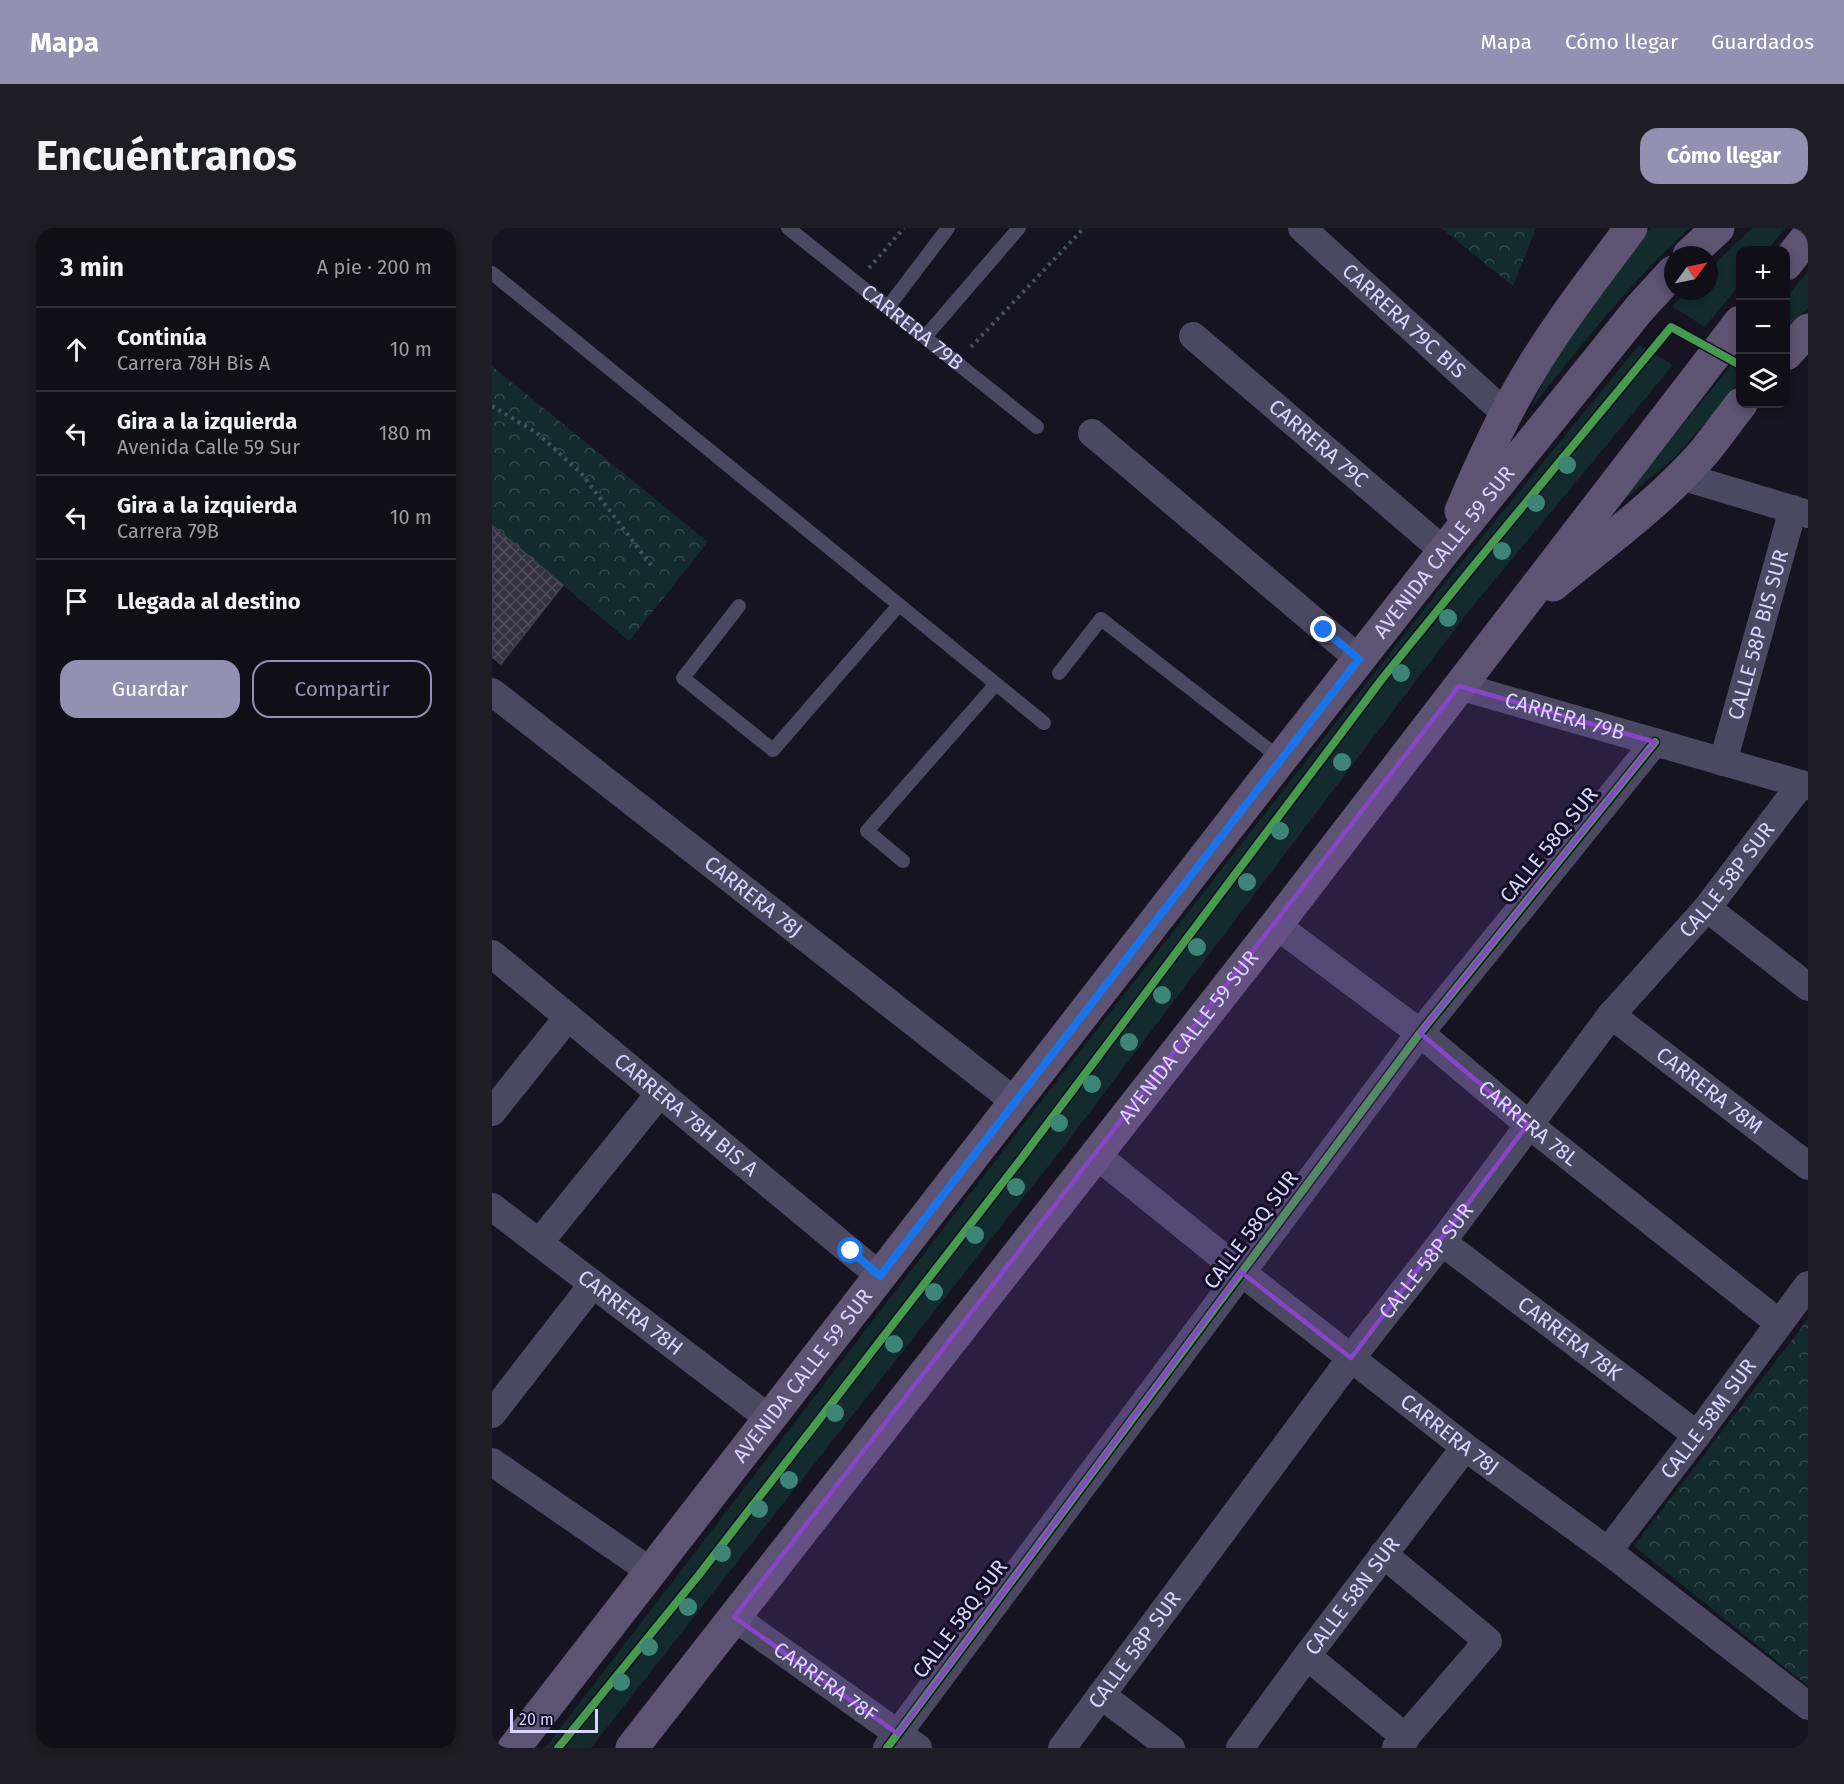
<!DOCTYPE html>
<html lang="es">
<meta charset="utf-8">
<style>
:root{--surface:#100f18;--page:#1e1d25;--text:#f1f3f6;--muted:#9c9ca2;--line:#302f37;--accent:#9490b1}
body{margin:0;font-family:"Fira Sans",sans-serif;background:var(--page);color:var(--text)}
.controls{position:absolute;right:18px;top:18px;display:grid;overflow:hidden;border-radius:12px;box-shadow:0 3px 9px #0003}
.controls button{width:54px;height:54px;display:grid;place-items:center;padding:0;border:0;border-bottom:2px solid var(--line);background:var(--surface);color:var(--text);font:30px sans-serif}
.compass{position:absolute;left:1172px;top:18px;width:54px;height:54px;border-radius:50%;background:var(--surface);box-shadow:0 3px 9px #0003;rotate:57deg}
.scale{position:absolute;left:18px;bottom:15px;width:88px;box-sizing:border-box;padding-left:6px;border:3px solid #d8d3ff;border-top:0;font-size:16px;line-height:21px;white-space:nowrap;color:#d8d3ff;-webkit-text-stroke:4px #120f25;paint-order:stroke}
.stop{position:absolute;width:18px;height:18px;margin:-14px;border:4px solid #1a73e8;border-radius:50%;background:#fff}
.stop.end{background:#1a73e8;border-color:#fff;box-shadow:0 2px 6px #0008}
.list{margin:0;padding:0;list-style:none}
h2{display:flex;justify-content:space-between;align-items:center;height:78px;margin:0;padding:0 24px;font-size:26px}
h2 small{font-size:20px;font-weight:400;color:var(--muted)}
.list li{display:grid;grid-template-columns:39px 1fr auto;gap:18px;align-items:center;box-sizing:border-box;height:84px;padding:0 24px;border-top:2px solid var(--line)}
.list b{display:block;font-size:22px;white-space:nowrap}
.list p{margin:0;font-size:20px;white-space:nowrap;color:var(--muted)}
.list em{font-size:20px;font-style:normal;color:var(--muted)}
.actions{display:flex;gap:12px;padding:18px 24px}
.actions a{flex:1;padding:14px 0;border:2px solid var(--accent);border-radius:18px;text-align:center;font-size:21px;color:var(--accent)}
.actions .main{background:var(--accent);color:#fff}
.icon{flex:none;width:33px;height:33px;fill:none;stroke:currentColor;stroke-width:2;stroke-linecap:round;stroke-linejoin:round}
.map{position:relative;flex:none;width:1316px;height:1520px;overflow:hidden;border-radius:18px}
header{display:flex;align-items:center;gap:36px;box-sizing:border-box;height:84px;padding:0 30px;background:var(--accent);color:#fff}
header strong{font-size:28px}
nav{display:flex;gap:33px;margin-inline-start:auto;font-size:21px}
.intro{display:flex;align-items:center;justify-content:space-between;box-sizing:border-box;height:144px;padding:0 36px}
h1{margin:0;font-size:42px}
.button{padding:15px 27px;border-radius:18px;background:var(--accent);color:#fff;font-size:21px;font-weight:700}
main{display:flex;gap:36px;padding:0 36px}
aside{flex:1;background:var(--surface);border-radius:18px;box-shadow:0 3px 9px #0003}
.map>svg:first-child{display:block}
.grass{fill:#132b2c}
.park{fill:url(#park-crowns)}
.building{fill:url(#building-cross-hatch);stroke:#433e54;stroke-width:1.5}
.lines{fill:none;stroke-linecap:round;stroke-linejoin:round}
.path{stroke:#44505e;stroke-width:4;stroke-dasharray:3 4.5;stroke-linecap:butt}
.service{stroke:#4a4961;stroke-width:14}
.minor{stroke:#4a4961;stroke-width:28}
.primary{stroke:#5d5372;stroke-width:33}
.cycleway-casing{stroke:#120f25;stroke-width:11}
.cycleway{stroke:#469c4c;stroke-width:8}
.tree{fill:#3e8477}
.route{stroke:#1a73e8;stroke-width:8}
.marked{fill:#8945c9;fill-opacity:0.2;stroke:#8945c9;stroke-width:4.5;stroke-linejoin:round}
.labels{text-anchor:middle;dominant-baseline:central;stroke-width:6;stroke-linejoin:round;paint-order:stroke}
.street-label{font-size:21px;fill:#d8d3ff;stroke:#120f25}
</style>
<header>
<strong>Mapa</strong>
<nav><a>Mapa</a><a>Cómo llegar</a><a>Guardados</a></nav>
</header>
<div class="intro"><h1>Encuéntranos</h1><a class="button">Cómo llegar</a></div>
<main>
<aside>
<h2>3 min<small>A pie · 200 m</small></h2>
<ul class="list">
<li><svg class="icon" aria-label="ahead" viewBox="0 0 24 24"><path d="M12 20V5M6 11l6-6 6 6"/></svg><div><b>Continúa</b><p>Carrera 78H Bis A</p></div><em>10 m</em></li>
<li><svg class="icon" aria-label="left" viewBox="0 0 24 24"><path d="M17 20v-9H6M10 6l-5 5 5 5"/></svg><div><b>Gira a la izquierda</b><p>Avenida Calle 59 Sur</p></div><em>180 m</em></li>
<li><svg class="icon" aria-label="left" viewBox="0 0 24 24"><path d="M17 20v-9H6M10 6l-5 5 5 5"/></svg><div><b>Gira a la izquierda</b><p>Carrera 79B</p></div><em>10 m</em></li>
<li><svg class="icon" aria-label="arrive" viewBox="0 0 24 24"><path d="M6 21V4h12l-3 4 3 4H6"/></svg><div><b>Llegada al destino</b></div></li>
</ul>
<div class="actions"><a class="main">Guardar</a><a>Compartir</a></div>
</aside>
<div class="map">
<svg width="1316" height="1520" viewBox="0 0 1316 1520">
<defs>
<pattern id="park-crowns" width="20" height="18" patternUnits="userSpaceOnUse" patternTransform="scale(1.5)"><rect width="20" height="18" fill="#132b2c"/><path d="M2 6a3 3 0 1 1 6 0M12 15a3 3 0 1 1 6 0" fill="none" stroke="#35494c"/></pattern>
<pattern id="building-cross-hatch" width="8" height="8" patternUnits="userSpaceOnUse" patternTransform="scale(1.5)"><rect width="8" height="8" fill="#343242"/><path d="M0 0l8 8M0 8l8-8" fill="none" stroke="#514f5e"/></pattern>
</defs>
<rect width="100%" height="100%" fill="#161420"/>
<path class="grass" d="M1158,0h40c-60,54 -109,118 -159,180l23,-51 58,-82z
M1260,0h34l-19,22h-27v34l-35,43 -33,-21 15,-15h22v-22z
M1316,43v37l-22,19v-29z
M1147,117l34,20 -205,247 -403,533 -474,603h-46l490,-639 408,-524z
M1248,126v26l-20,26 -45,51 -57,48z"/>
<path class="park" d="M949,0h95l-23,58z
M0,138l216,176 -79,99 -137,-116z
M1316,1091v367l-174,-140z"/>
<path class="building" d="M0,297l71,60 -62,79 -9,-7z"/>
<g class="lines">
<path class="path" d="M377,40l35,-40
M479,119l113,-119
M0,178l45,27 44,40 70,92"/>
<g class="service">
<path id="s1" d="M296,0l249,199"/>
<path d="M0,45l552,450"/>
<path d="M396,79l60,-79"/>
<path d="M433,109l94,-109"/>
<path d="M247,378l-56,72 90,72 126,-145"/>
<path d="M567,445l42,-54 180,140"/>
<path d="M411,633l-36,-30 129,-147"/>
</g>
<g class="minor">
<path id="s2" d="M810,0l204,186"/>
<path id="s3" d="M701,108l251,215"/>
<path d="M600,205l267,226"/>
<path d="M1189,248l127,38"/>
<path id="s4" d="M967,458l349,100"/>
<path id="s5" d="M0,464l522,409"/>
<path id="s6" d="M1231,534l70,-253"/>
<path d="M1215,680l101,79"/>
<path id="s7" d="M784,697l144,108 108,91 251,199"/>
<path id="s8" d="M0,726l388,322"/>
<path id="s9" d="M1119,787l197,151"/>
<path d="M0,884l76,-95"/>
<path id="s10" d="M603,926l146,118 224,175 143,104 200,155"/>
<path id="s11" d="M0,979l278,212"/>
<path id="s12" d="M950,1014l255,193"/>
<path d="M47,1015l121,-150"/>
<path d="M0,1186l101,-130"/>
<path d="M0,1234l158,109"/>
<path id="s13" d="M1116,1323l89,-116 111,-150"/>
<path d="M891,1326l105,87 -92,107"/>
<path id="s14" d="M242,1389l184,131"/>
<path d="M815,1428l99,82"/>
<path d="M609,1467l70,53"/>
<path d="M395,1520l533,-715 235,-291"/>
<path id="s15" d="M570,1520l289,-390 91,-116 169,-227 96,-107 94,-124"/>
<path id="s16" d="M748,1520l67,-92 158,-209"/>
</g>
<g class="primary">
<path d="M1197,27l29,-27"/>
<path d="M1294,36l22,-28"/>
<path d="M1294,126l22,-24"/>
<path d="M969,283c20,-47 42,-96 69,-140 30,-50 66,-96 101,-143"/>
<path d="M1061,357c51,-42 108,-83 152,-134 12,-15 24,-32 36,-47"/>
<path id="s17" d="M22,1520l767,-989 163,-208 195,-242 34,-37"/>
<path id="s18" d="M140,1520l644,-823 464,-603"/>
</g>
<g class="cycleway-casing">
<path id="cycleway" d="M66,1520l140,-172 323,-417 361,-480 89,-110 200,-242 69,38
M395,1520l533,-715 235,-291"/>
</g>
<use href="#cycleway" class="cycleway"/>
</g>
<g class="tree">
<circle cx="1075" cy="237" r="9"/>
<circle cx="1044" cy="275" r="9"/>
<circle cx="1010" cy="323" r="9"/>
<circle cx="956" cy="390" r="9"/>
<circle cx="909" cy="445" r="9"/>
<circle cx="850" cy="534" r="9"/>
<circle cx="788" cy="603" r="9"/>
<circle cx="755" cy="654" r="9"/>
<circle cx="705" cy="719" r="9"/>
<circle cx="670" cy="767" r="9"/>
<circle cx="637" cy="814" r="9"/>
<circle cx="600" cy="856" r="9"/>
<circle cx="567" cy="895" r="9"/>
<circle cx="524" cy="959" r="9"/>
<circle cx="483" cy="1007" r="9"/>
<circle cx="442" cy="1064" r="9"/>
<circle cx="402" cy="1116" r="9"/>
<circle cx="343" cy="1185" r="9"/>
<circle cx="297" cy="1252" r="9"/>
<circle cx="267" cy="1281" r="9"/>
<circle cx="230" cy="1325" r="9"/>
<circle cx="196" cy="1379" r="9"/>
<circle cx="157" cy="1419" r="9"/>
<circle cx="129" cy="1454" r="9"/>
</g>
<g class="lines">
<path class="route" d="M359,1023l29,25 479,-617 -35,-29"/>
</g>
<path class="marked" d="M967,458l196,56 -235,291 108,91 -177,234 -110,-86 -343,462 -164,-117z"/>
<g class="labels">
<g class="street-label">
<text stroke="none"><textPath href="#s2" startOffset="138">CARRERA 79C BIS</textPath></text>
<text stroke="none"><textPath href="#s1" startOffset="159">CARRERA 79B</textPath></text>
<text stroke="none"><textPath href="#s3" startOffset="165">CARRERA 79C</textPath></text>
<text stroke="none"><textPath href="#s17" startOffset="1515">AVENIDA CALLE 59 SUR</textPath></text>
<text stroke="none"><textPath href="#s6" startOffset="132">CALLE 58P BIS SUR</textPath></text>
<text stroke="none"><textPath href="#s4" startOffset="110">CARRERA 79B</textPath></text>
<text transform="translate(1057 617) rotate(-51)">CALLE 58Q SUR</text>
<text stroke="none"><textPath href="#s15" startOffset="1094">CALLE 58P SUR</textPath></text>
<text stroke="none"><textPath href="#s5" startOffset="332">CARRERA 78J</textPath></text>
<text stroke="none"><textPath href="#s18" startOffset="903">AVENIDA CALLE 59 SUR</textPath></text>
<text stroke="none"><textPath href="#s9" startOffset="124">CARRERA 78M</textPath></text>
<text stroke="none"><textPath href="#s8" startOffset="252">CARRERA 78H BIS A</textPath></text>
<text stroke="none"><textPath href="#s7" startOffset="321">CARRERA 78L</textPath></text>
<text transform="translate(759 1002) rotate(-53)">CALLE 58Q SUR</text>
<text stroke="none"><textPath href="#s15" startOffset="608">CALLE 58P SUR</textPath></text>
<text stroke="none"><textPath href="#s11" startOffset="174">CARRERA 78H</textPath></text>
<text stroke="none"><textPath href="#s12" startOffset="160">CARRERA 78K</textPath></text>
<text stroke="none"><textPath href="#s17" startOffset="471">AVENIDA CALLE 59 SUR</textPath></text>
<text stroke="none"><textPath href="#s13" startOffset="166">CALLE 58M SUR</textPath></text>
<text stroke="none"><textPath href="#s10" startOffset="452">CARRERA 78J</textPath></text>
<text stroke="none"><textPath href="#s16" startOffset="189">CALLE 58N SUR</textPath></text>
<text transform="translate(468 1391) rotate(-53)">CALLE 58Q SUR</text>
<text stroke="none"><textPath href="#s15" startOffset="122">CALLE 58P SUR</textPath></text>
<text stroke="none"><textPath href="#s14" startOffset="112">CARRERA 78F</textPath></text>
</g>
</g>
</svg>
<div class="controls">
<button>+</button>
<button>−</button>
<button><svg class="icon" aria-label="layers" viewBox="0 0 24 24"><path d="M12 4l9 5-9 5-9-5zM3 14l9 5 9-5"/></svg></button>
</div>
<svg class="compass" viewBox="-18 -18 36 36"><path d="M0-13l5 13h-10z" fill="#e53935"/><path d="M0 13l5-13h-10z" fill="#9c9ca2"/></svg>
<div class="scale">20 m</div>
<div class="stop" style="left:359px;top:1023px"></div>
<div class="stop end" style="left:832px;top:402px"></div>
</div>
</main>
